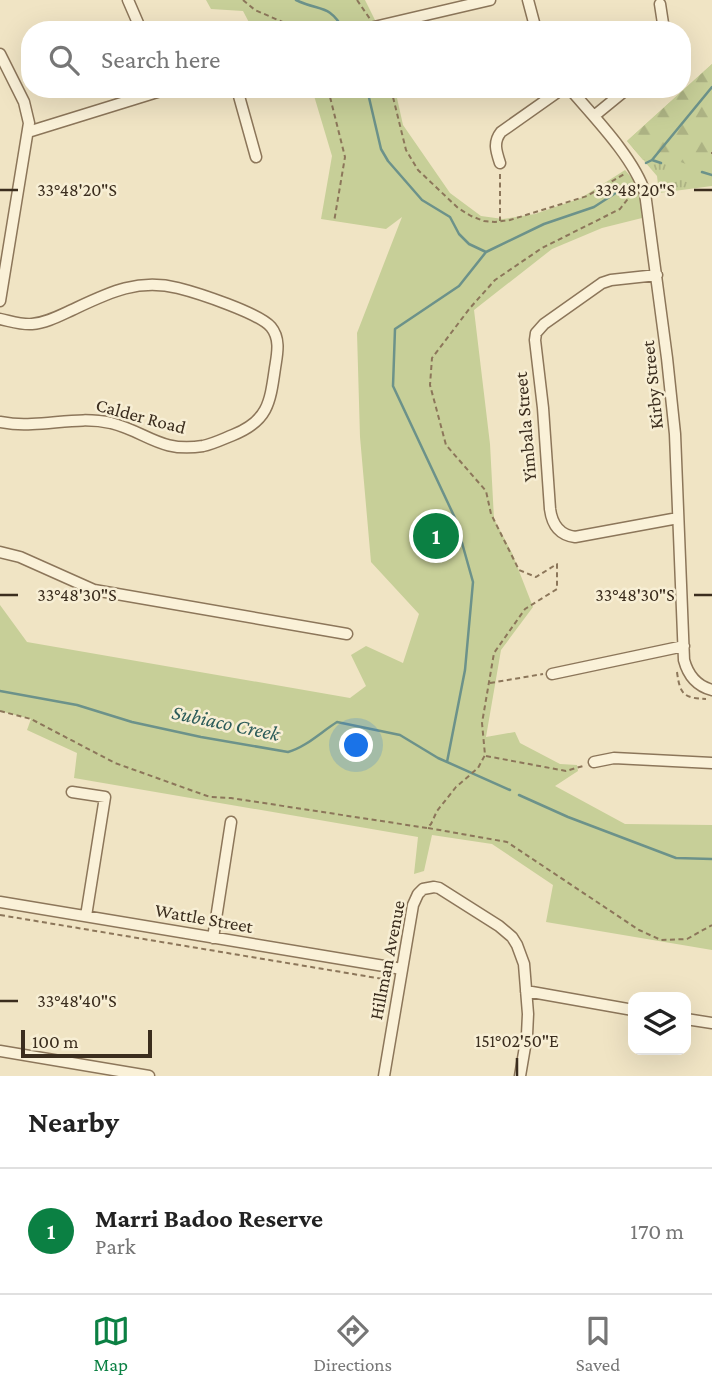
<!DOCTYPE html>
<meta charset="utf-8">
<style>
:root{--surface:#fff;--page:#f6f6f6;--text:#222;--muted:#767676;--line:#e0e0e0;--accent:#0b8043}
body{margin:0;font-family:"Crimson Pro",serif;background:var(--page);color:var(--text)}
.controls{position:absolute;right:21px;bottom:21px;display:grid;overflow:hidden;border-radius:14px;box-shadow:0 7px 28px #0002}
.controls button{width:63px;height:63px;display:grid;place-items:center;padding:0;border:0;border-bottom:2px solid var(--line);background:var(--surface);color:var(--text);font:35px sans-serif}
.scale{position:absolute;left:21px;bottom:18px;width:131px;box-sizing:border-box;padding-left:7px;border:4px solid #3b2d1e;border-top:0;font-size:19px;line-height:24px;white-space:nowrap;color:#3b2d1e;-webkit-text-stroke:5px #f7eed4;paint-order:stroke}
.you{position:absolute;left:357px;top:746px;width:24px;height:24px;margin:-18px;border:5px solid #fff;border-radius:50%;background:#1a73e8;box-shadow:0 0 0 10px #1a73e833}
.badge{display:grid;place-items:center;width:46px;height:46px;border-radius:50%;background:var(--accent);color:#fff;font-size:23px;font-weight:700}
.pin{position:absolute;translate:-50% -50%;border:4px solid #fff;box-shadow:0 2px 7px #0006}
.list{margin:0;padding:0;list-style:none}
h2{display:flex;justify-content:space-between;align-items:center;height:91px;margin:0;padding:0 28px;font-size:30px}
h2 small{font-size:23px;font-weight:400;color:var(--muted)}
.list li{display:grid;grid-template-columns:46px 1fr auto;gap:21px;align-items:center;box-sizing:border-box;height:126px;padding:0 28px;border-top:2px solid var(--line)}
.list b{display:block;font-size:26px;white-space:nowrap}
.list p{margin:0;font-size:23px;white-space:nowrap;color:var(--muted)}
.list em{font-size:23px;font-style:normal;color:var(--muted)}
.icon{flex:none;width:38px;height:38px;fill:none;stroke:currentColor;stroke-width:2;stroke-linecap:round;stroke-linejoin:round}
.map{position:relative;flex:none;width:712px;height:1076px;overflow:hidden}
.search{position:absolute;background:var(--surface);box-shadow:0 7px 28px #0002;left:21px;right:21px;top:21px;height:77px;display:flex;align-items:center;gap:18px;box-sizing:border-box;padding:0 24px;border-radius:28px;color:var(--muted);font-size:26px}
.sheet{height:217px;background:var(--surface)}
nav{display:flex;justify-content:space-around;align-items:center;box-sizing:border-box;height:98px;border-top:2px solid var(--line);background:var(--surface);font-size:19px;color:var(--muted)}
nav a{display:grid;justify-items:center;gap:4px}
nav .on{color:var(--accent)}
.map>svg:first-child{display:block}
.grass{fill:url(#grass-tufts)}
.forest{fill:url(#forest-firs)}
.park{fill:#c7cf98}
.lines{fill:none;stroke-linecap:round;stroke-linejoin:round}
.stream{stroke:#6c928a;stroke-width:2.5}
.minor-casing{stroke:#8c765a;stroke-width:13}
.path{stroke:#8c765a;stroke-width:2;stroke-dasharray:5 3.5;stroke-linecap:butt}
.minor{stroke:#faf1d8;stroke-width:10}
.ticks{fill:none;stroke:#3b2d1e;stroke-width:2.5}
.labels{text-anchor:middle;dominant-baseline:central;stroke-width:5;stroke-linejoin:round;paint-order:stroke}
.street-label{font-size:19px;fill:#3b2d1e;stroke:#f7eed4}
.water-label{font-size:21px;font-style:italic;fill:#2d5c5a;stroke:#f7eed4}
.ticks-label{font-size:18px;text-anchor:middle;fill:#3b2d1e;stroke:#f7eed4;stroke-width:5;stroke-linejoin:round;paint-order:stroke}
</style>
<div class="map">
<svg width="712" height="1076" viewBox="0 0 712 1076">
<defs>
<pattern id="grass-tufts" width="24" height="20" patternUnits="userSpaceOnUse" patternTransform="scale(1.75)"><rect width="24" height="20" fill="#c7cf98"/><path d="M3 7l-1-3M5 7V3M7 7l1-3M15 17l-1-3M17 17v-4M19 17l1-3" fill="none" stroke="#acb283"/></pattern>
<pattern id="forest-firs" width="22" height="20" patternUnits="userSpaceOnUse" patternTransform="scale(1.75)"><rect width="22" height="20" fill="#c7cf98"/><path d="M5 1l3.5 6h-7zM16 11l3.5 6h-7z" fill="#acb283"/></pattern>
</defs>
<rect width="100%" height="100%" fill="#f0e4c4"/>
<path class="grass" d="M712,64v122l-53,7 -2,-17 -30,-35z"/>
<path class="forest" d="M712,64v117c-25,-21 -37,-23 -69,-21l-16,-19z"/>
<path class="park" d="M206,0h159l15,30h-127l-10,-19 -32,-2z
M312,89h83l8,36 47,68 31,23 22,3 32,-5 46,-16 44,-28 14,16 3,32 -40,10 -50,21 -78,61 16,134 4,75 18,34 21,54 -32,43 -15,87 29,-5 5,11 40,21 17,1 1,6 -23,15 70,38 87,1v125l-166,-28 7,-37 -61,-41 -60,-9 -8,36 -10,3 4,-37 -344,-59 3,-25 -50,-23 4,-11 -31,-8v-106l27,37 323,56 16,-12 -15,-31 15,-9 37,17 16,-49 -48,-52 -11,-125 -3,-104 45,-116 -16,12 -65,-10 11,-63z"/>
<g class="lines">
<path class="stream" d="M296,0c25,12 32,3 48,30
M367,89l14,60 7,12 34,39 28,17 9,17 10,10 17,8 -27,34 -64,43 -2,57 62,132 18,64 -8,88 -18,92
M652,160l9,3
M646,163l6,-3 60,-73
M702,172l10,3
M486,252l58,-28 50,-17 34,-22
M0,691l77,14 55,17 69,15 87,15c18,-5 33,-20 49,-30l63,13 38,23 72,32
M519,795l49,22 108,41 36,1"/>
<g class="minor-casing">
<path id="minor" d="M128,0l13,30
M528,0l8,30
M660,4l4,26
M374,27l116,-27
M0,54l24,48 5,21 -29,178
M237,89l19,68
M570,89c24,28 64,69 75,104l22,165 8,76 9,226c4,15 13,26 28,30
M594,116l33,-27
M28,132l139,-43
M500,163c-4,-12 -7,-21 1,-31l61,-43
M657,275l-46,5 -9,3 -58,41 -8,9 -1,7 8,68 7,101c2,15 9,26 25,28l103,-19
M0,319c10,2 22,6 32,5 14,-1 27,-8 40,-14 36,-17 65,-32 106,-22 20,5 81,25 93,39 10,12 6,28 4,41 -5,35 -7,53 -42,67 -10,4 -20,9 -30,11 -43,7 -56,-14 -92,-23 -27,-6 -52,0 -79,1 -11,1 -21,0 -32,-2
M0,552l20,5 74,33 253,44
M552,674l132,-28
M594,762l20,-4 98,5
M72,792l33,5 -19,119
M0,902l402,67
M213,938l18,-116
M526,991l107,19
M686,1019l26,4
M0,1051l149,25
M384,1076l29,-171 5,-11 5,-5 11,-2 5,1 60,38 13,11 5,8 7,19 4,50 -1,21 -7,41"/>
</g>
<path class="path" d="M243,0l12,10 46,20
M357,0l13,19
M328,89l17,68 -11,65
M391,89l15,61 12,20 40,38 13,8 13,5 11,1 15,-2 77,-24 39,-23
M711,153h1
M500,174v47
M677,672c3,23 7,26 29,27
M490,683l53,-9
M0,711l31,8 84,44 95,34 21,1 196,30 4,-4 6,-13 19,-24 22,-19 7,-13 -3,-32 12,-70 31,-44 32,-20v-25l-21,13 -17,-7 -28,-56 -5,-23 -40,-46 -16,-60 2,-27 38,-50 25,-28 47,-32 78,-39 14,-18
M486,756l80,15 17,-5
M428,828l79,14 132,88 22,10 26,-1 25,-14
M0,915l389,65"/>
<use href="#minor" class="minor"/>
</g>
<path class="ticks" d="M0,190h18M694,190h18M0,595h18M694,595h18M0,1001h18M517,1058v18"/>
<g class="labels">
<g class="street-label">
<text transform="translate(652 385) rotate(-96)">Kirby Street</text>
<text transform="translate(141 416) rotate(15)">Calder Road</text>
<text transform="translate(525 427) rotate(-95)">Yimbala Street</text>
<text transform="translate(204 918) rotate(10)">Wattle Street</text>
<text transform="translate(387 960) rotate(-79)">Hillman Avenue</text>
</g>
<g class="water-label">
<text transform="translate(226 723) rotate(12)">Subiaco Creek</text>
</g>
</g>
<g class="ticks-label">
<text x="77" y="196">33°48'20"S</text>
<text x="635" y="196">33°48'20"S</text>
<text x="77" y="601">33°48'30"S</text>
<text x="635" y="601">33°48'30"S</text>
<text x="77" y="1007">33°48'40"S</text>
<text x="517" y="1047">151°02'50"E</text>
</g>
</svg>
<div class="controls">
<button><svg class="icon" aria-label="layers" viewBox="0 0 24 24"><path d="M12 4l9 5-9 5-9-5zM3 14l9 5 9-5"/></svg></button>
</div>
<div class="scale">100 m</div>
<div class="you"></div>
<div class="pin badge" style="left:436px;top:536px">1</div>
<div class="search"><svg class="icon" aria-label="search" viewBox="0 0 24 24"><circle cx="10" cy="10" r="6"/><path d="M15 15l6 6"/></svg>Search here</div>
</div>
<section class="sheet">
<h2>Nearby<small></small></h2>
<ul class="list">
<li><span class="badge">1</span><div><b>Marri Badoo Reserve</b><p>Park</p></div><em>170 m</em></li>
</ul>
</section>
<nav>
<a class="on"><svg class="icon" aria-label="map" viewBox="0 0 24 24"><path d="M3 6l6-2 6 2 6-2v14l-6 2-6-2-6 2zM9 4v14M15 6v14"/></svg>Map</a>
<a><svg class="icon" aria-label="directions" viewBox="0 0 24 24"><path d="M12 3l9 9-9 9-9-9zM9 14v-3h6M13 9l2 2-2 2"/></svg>Directions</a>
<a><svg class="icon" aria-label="saved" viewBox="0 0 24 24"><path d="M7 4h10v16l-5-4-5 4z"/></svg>Saved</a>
</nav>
